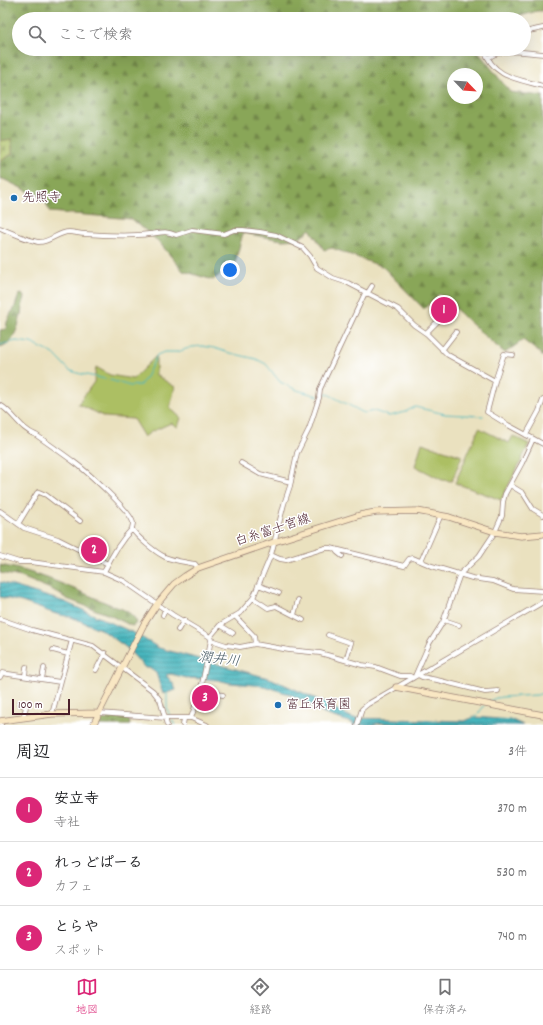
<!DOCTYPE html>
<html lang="ja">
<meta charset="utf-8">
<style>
:root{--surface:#fff;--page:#f2f2f2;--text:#202124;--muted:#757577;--line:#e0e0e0;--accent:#db2777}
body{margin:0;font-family:Dekko,"Klee One",sans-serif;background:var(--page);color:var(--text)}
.compass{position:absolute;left:447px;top:68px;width:36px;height:36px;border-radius:50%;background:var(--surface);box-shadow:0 4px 16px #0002;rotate:115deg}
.scale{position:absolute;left:12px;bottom:10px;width:58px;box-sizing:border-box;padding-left:4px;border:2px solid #4a1f2b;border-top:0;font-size:11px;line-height:14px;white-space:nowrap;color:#4a1f2b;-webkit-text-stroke:3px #fff;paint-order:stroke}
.you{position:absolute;left:230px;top:270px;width:14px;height:14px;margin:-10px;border:3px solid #fff;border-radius:50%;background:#1a73e8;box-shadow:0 0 0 6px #1a73e833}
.badge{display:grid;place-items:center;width:26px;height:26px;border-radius:50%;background:var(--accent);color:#fff;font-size:13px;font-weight:700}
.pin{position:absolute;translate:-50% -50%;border:2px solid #fff;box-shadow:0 1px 4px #0006}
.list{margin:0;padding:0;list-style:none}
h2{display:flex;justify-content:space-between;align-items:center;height:52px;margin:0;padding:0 16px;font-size:17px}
h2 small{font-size:13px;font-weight:400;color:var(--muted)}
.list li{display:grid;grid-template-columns:26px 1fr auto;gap:12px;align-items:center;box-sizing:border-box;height:64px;padding:0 16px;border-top:1px solid var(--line)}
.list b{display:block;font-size:15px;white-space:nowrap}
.list p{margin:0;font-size:13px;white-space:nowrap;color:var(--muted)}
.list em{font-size:13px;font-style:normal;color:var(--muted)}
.icon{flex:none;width:22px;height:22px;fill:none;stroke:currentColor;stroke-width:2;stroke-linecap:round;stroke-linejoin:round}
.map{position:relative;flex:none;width:543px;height:725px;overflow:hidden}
.search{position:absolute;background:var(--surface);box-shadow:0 4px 16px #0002;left:12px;right:12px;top:12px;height:44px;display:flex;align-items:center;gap:10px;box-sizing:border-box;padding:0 14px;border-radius:22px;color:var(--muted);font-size:15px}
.sheet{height:244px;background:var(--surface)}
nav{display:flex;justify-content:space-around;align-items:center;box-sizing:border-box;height:56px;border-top:1px solid var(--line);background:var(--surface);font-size:11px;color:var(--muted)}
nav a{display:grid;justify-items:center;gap:2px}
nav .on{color:var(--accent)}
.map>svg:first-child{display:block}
.green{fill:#acbf63;stroke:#7b6f47}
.forest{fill:url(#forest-firs);stroke:#6a6242;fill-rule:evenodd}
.cemetery{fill:url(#cemetery-stones);stroke:#7b6f47}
.water{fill:url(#water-rules);stroke:#486a74}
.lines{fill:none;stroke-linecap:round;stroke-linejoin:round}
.stream{stroke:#46b6bd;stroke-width:1}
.street-casing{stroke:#9a8075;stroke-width:5.5}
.secondary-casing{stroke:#9a8075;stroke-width:7}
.street{stroke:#fff;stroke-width:4}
.secondary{stroke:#f9e7c3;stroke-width:5.5}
.poi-dot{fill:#1f6fb2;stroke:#fff;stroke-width:1.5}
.labels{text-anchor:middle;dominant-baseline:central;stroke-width:3;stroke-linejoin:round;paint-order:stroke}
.poi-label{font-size:13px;fill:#4a1f2b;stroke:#fff;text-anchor:start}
.street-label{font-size:13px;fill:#4a1f2b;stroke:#fff}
.water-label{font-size:14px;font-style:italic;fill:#485b65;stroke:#fff}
</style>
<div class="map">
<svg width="543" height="725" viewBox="0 0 543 725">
<defs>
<pattern id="forest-firs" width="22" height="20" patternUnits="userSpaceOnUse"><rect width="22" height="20" fill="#89a659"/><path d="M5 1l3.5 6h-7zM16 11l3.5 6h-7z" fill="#72874a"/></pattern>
<pattern id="cemetery-stones" width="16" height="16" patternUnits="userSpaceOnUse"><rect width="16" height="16" fill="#acbf63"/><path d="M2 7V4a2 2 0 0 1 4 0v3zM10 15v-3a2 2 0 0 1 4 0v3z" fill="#8e9b52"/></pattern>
<pattern id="water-rules" width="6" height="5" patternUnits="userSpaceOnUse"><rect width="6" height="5" fill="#46b6bd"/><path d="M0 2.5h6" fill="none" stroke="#3c939a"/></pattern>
</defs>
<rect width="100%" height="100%" fill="#fff"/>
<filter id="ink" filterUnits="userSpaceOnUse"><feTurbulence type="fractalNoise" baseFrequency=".025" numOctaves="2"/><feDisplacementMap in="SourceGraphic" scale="8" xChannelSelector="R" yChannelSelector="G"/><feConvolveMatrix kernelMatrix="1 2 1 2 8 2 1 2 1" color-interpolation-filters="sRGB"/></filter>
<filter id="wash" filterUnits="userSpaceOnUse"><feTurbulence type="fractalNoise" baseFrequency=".012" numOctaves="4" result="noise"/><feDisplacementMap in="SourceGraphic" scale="16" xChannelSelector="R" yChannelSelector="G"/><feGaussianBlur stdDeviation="0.9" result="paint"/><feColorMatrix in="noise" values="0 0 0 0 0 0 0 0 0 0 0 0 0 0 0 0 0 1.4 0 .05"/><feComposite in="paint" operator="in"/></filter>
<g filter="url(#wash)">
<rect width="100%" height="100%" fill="#eae1bf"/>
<path class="green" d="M156,356v19l19,12 -5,21 11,10 -3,9 -7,-4 -20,9 -7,5 -11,-18 -28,-2 -27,-13 16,-22 2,-15 14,8 23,4z
M479,428l30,15 4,-7 16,8 -8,17 -20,39 -46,-17z
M422,443l40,13 -10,25 -10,-1 -27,-14z"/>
<path class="forest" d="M0,0h543v11h-6l-26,8h-492v30h460v4l31,39 33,4v261l-3,-4 -17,-13 -18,13c-23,-18 -43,-39 -66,-59l-15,15 -41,-42 -51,-19 -8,2 -14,-21 -11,10 -17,1 -39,-7 -8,30 -22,17 -30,-9 -24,-29 -27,-23 -82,-7 -6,-13 -41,-20h-3v-17l12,-8v-15l-12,2zM453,74h24v24h-24z
M22,294l2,3c-3,16 -5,45 -24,50v-17l6,-1 1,-7 4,-9 3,-4 5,-14z
M0,565c41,7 78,26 116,42 8,2 18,7 21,16l-5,3 -25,-12 -40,-15 -14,-9 -32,-13 -21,-4z
M99,715l30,4 1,6h-34z"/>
<path class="cemetery" d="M12,139v15l-12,7v-20z"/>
<path class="water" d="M0,582l65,20 69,31 25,15 113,31 60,27 3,3 18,9 112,3 9,-4 38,3 11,5h-113l-28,-2 -12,2h-17v-2l-29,-9 -23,-14 -12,-6 -25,-8 -34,-3 -12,-3 -31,-2 -16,-4 -5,1 8,10 2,5 -13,4 -7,-21 -7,-5h-4l-18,-20 -25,-18 -31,-13 -15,-3 -34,-12 -22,-5z"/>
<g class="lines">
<path class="stream" d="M0,345l16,-4 15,2 23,11 15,16 8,3 33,7 20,6 10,-1 5,-6 12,-24 7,-3h13l15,-5 10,-1 12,2 12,4 30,7 10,5 14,18 17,8 21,6
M321,395l5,-2 38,20 10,-2 15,5 5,-1 11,-3 10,-5 30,7 38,2
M167,691v18l3,7
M487,702l9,-4 6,-1 35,-2 6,-2
M475,718l9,-12
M172,720l3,5"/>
</g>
</g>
<g filter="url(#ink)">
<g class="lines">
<g class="street-casing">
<path id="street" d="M524,32l19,-4
M484,49c9,29 34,30 59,37
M488,58c16,-11 37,-5 55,-4
M0,228c10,4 27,12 38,14 11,1 20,-10 31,-10 5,0 11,2 16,2 21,1 43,3 64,0 12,-1 15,-4 27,1l16,-5 32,4 10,-4h9l17,2 16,3 27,13 7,8 7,12 16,10 15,5 50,26 16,16 13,9 21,21 47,26 -8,31 21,13 35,19
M367,294l5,-8
M426,333l12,-12
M442,350l14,-18
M495,381l9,-27 9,1
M0,405c14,8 20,24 36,30 13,9 26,18 38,27 11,8 58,50 59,61 0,2 -1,4 -1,6 6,9 23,23 33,28 9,4 21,5 30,7l3,4
M526,435l13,-24 4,-11
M241,463l19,11 31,8
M510,485l13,8 10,16 10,6
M0,511l24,17 34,11 50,25
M18,524l19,-31 2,-1 7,3 34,26
M335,549l2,3 5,4
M271,555l9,4 6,1 39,-12h6l73,18 5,-7 4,-1 19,8 40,12 21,3 20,8 30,2
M0,556l19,6h12l73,10 20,9 49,34 37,22
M421,561l20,-46
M104,572c7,-15 16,-31 28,-43
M258,585l21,8
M253,598l15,10 8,-2 27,14
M163,615l2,-6
M294,615l4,-15
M235,616l19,20 1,8
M0,619l32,11 61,16 60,45 7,9 7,25
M444,620l15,5
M220,625l13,8
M178,630l6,-10
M328,635l23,8 -5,17
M211,640l15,5 8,1 6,1 15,-3 34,6 31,3 42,12 14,2 24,9h10l3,2
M53,650l15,4
M96,670l9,-17
M418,675l4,2 15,3 48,12 13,-1
M25,676l1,-9
M415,676l14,-32 14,-22 17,-48 19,-18 16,-24 7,-16 1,-14 2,-8 17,-31 11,-24
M0,677l2,-4 58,9
M42,679l2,-11
M201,688l16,6 6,1
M19,703l7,4 -3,11
M99,713l67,5h25l16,7
M52,714l20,-74
M191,718l10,-29 10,-49 -1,-3 10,-12 20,-12 13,-15 18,-43 13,-51 6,-18 7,-33 12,-24 10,-31 1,-9 45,-96
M0,724l1,1
M183,725l1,-6
M357,725l5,-16 6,-5 175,-102"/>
</g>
<g class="secondary-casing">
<path id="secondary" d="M396,687l147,28
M0,721l52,-7 47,-1
M93,725l51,-101 13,-20 17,-20 11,-8 13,-8 76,-26 86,-27 16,-3 41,-1 32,6 46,15 26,4 22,-2"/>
</g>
<use href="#street" class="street"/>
<use href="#secondary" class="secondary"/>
</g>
</g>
<g class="poi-dot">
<circle cx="14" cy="198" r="4"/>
<circle cx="278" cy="705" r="4"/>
</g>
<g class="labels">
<g class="poi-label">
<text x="22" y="198">先照寺</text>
<text x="286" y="705">富丘保育園</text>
</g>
<g class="street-label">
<text transform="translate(273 531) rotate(-18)">白糸富士宮線</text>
</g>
<g class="water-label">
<text transform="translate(219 660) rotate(7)">潤井川</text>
</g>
</g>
</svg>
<svg class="compass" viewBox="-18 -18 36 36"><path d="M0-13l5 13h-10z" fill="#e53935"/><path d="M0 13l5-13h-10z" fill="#757577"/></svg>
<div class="scale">100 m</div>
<div class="you"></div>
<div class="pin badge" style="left:444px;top:310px">1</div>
<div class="pin badge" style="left:94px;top:550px">2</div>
<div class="pin badge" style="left:205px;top:698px">3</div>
<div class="search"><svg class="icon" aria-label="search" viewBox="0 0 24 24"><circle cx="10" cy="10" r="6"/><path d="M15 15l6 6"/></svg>ここで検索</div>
</div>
<section class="sheet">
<h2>周辺<small>3件</small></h2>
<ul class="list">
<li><span class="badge">1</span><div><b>安立寺</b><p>寺社</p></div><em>370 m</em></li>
<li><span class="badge">2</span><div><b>れっどぱーる</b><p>カフェ</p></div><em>530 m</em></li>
<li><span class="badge">3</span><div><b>とらや</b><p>スポット</p></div><em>740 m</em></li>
</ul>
</section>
<nav>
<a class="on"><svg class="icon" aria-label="map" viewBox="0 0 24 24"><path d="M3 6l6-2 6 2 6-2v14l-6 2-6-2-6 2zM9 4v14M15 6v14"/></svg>地図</a>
<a><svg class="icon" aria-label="directions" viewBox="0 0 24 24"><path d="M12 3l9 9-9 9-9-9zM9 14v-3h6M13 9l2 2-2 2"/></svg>経路</a>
<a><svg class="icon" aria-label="saved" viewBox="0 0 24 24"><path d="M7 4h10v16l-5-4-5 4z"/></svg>保存済み</a>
</nav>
